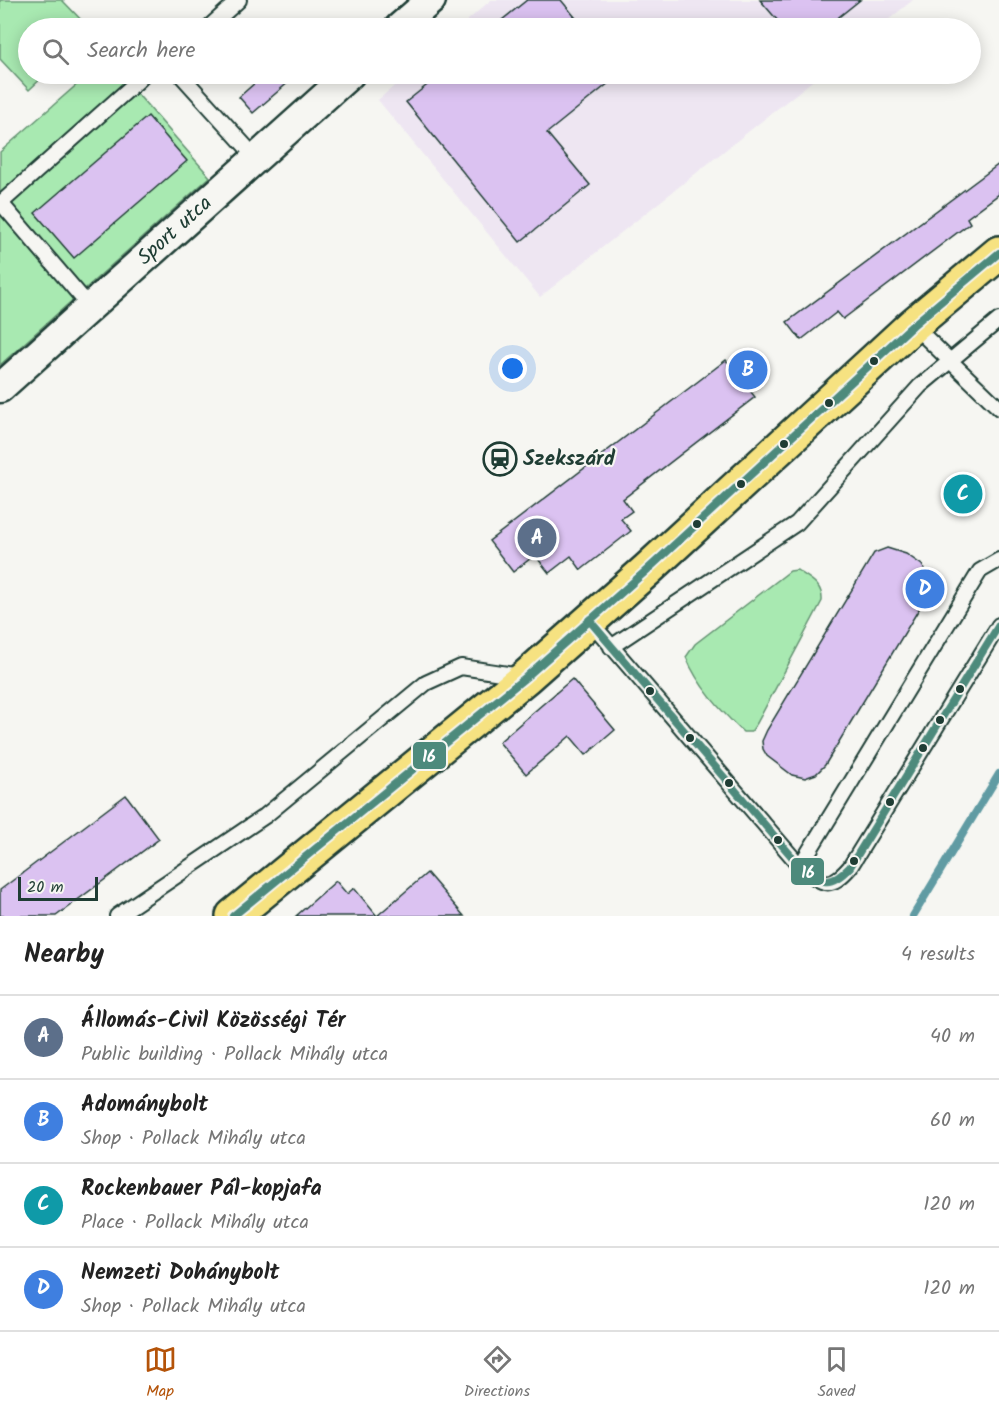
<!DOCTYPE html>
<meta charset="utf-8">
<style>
:root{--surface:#fff;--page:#f6f6f6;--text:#222;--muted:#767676;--line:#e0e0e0;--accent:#b45309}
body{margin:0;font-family:Kalam,sans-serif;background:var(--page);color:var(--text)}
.scale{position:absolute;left:18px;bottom:15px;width:80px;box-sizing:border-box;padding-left:6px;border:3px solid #1f3d34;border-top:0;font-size:16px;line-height:21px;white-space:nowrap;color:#1f3d34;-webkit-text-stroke:4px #f6f6f2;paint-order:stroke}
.you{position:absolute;left:513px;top:369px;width:21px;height:21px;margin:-15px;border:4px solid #fff;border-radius:50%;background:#1a73e8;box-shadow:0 0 0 9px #1a73e833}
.badge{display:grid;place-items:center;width:39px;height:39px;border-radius:50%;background:var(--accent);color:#fff;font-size:20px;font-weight:700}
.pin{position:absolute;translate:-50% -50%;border:3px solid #fff;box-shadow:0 2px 6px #0006}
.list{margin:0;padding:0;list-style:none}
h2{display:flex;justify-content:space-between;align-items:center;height:78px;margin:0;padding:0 24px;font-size:26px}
h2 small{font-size:20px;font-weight:400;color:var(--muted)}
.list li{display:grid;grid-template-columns:39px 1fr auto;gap:18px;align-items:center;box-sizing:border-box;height:84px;padding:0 24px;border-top:2px solid var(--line)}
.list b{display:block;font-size:22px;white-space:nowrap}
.list p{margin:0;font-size:20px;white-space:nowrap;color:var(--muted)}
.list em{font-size:20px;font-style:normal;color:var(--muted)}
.icon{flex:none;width:33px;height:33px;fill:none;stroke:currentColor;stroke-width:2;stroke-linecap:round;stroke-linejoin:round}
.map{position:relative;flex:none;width:999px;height:916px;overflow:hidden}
.search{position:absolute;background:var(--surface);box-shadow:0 3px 15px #0003;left:18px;right:18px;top:18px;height:66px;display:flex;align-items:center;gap:15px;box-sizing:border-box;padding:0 21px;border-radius:33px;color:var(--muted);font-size:22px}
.sheet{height:414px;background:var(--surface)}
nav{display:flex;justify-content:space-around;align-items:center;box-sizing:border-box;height:84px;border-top:2px solid var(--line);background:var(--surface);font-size:16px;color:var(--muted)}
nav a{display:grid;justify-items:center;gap:3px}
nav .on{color:var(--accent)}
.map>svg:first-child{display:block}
.built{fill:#eee6f2}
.green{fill:#a8e9b1;stroke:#649372;stroke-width:1.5}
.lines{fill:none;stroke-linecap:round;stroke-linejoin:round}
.stream{stroke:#619ba3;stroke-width:8}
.building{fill:#dbc2f1;stroke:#1f3d34;stroke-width:1.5}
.lane-casing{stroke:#1f3d34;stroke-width:18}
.street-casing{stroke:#1f3d34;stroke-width:33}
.primary-casing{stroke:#1f3d34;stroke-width:38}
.lane{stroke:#f6f6f2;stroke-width:14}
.street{stroke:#f6f6f2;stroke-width:28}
.primary{stroke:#f6e281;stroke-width:33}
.bus-1-casing{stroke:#f6f6f2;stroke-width:12}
.bus-1{stroke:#4d8a7c;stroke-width:8}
.bus-dot{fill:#1f3d34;stroke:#f6f6f2;stroke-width:2}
.labels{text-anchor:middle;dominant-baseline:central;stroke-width:4.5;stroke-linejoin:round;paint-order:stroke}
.street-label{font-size:21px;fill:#1f3d34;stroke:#f6f6f2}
.poi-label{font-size:21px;font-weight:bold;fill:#1f3d34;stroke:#f6f6f2;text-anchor:start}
.line-badge{stroke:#f6f6f2;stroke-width:2}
.badge-label{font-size:16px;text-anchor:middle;font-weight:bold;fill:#fff}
</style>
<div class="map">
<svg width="999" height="916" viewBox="0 0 999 916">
<rect width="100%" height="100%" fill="#f6f6f2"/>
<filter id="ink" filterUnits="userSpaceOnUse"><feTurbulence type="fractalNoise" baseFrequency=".0167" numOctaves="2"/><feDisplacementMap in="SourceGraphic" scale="12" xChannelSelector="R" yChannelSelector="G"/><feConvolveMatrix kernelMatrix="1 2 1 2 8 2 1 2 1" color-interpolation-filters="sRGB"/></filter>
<g filter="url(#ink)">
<path class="built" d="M491,0h422l-35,28h-419z
M408,74h413l-281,223 -162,-197z"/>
<path class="green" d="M0,0h62l27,28h-61v46h18l-17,16 -29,-31z
M89,74h31l90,103 -210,188v-213z
M797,570c13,9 26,14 25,31l-65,122 -6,9h-8c-23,-22 -45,-46 -57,-75l9,-13 95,-73z"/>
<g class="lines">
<path class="stream" d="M913,916l86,-142"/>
</g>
<path class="building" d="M527,0h34l23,28h-92z
M760,0h100l-35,28h-41z
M265,74h33l-45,39 -14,-16z
M441,74h179l-73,59 43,52 -70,57 -114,-140z
M148,116l39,45 -113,97 -39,-45z
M999,164v30l-32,24 3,5 -127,96 -6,-7 -36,28 -14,-18z
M726,360l29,37 -132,102 9,12 -11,8 10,12 -50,39 -10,-14 -22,17 -14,-18 -22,17 -24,-31z
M887,548l19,6 16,11 10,17 -1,7 -106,176 -9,9 -11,4 -13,-3 -25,-19 -4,-7 -1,-8 5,-11 107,-177z
M572,679l43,51 -29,25 -16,-19 -44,38 -27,-32z
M126,795l33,44 -103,77h-56v-26z
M427,873l37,43h-168l40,-35 11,13 7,-6 23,28z"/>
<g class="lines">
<g class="lane-casing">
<path id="lane" d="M208,28l31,-28
M180,74l76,84
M0,202l90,105
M1,203l139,-124
M913,325l86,83
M589,620l211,246c23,18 29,25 50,1l149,-242
M611,647l186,-124 123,-137 79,-66
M800,866l180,-295 19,-11
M117,916l148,-100 161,-133 35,-16 60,9"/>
</g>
<g class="street-casing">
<path id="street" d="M399,28l32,-28
M0,388l350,-314"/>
</g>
<g class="primary-casing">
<path id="primary" d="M233,916l293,-239 121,-107 266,-245 86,-72"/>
</g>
<use href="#lane" class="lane"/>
<use href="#street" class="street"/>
<use href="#primary" class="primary"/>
<g class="bus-1-casing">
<path id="bus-1" d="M589,620l211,246c22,17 29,23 50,1l149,-242
M233,916l293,-239 121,-107 266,-245 86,-72"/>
</g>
<use href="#bus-1" class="bus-1"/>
</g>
</g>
<defs>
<g id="station-ring" transform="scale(1.725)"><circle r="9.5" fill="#f6f6f2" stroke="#1f3d34" stroke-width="1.5"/><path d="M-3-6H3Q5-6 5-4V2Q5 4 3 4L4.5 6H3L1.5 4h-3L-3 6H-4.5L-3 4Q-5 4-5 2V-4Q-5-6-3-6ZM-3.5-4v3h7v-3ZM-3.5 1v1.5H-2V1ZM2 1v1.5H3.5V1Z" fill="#1f3d34"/></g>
</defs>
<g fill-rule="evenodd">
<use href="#station-ring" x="500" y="459"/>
</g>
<g class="bus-dot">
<circle cx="874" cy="361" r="5"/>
<circle cx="829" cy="403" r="5"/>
<circle cx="784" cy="444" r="5"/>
<circle cx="741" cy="484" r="5"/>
<circle cx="697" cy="524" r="5"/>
<circle cx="960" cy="689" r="5"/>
<circle cx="650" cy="691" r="5"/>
<circle cx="940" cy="720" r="5"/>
<circle cx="690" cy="738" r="5"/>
<circle cx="923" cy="748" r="5"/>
<circle cx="729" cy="783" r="5"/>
<circle cx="890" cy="802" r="5"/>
<circle cx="778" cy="840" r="5"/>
<circle cx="854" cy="861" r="5"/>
</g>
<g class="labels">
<g class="street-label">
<text transform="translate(175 231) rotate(-42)">Sport utca</text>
</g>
<g class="poi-label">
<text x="523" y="459">Szekszárd</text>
</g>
</g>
<g class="line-badge">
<rect x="412" y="741" width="35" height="29" rx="6" fill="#4d8a7c"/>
<rect x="790" y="857" width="35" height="29" rx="6" fill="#4d8a7c"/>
</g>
<g class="badge-label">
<text x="429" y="762">16</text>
<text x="808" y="878">16</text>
</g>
</svg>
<div class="scale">20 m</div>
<div class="you"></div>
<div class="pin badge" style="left:537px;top:538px;background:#5c6f8a">A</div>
<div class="pin badge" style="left:748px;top:370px;background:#3f7fe0">B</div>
<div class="pin badge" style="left:963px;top:494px;background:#0f9aa8">C</div>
<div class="pin badge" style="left:925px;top:589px;background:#3f7fe0">D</div>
<div class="search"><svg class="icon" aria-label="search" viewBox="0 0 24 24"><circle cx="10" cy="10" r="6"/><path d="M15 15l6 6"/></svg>Search here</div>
</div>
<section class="sheet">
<h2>Nearby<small>4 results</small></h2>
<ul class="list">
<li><span class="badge" style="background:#5c6f8a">A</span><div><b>Állomás-Civil Közösségi Tér</b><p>Public building · Pollack Mihály utca</p></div><em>40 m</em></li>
<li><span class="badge" style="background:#3f7fe0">B</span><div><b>Adománybolt</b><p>Shop · Pollack Mihály utca</p></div><em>60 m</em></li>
<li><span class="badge" style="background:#0f9aa8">C</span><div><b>Rockenbauer Pál-kopjafa</b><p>Place · Pollack Mihály utca</p></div><em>120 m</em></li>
<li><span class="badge" style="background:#3f7fe0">D</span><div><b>Nemzeti Dohánybolt</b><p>Shop · Pollack Mihály utca</p></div><em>120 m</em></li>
</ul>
</section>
<nav>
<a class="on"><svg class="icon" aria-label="map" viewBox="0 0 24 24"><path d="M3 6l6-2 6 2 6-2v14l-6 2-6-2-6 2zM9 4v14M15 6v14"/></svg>Map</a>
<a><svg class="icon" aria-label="directions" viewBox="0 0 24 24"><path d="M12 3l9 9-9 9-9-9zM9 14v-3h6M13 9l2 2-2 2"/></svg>Directions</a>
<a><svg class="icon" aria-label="saved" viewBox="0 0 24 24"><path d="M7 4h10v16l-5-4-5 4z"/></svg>Saved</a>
</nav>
